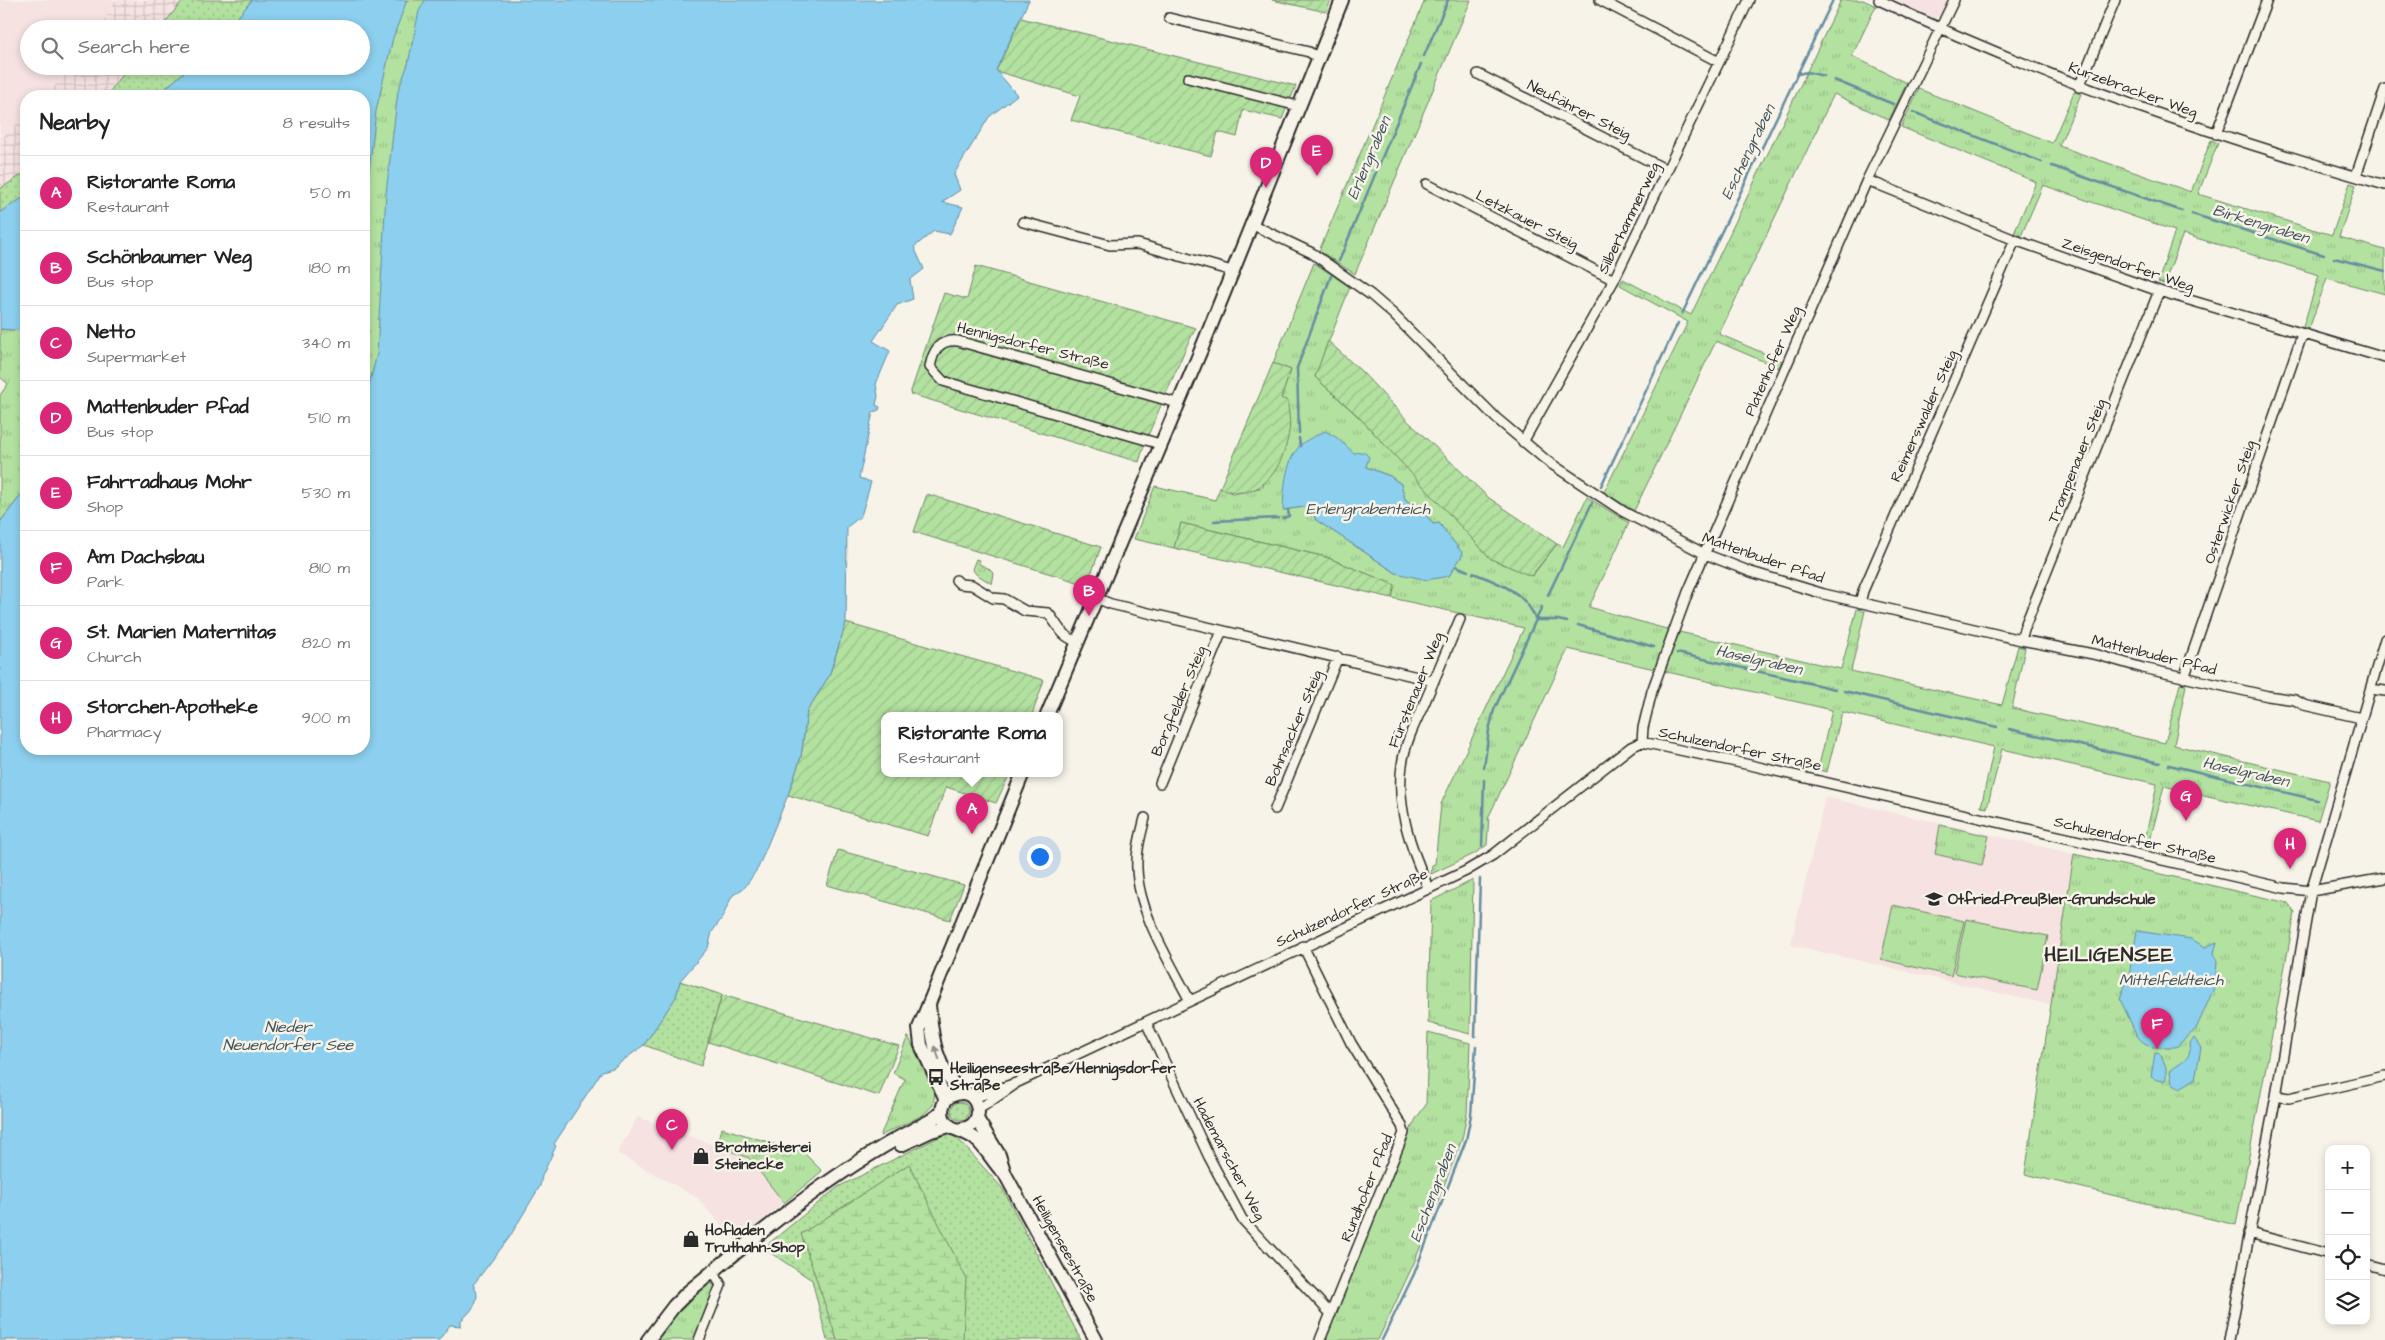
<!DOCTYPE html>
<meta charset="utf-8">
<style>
:root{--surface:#fff;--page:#f6f6f6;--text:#222;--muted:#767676;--line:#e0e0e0;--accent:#db2777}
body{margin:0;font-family:"Architects Daughter",sans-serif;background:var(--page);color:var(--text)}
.controls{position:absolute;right:15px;bottom:15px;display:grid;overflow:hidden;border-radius:10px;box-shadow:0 2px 8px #0003}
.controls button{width:45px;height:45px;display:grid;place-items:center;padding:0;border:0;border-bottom:1px solid var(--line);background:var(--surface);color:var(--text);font:25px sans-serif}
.you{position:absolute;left:1039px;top:856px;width:18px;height:18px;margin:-12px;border:4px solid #fff;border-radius:50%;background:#1a73e8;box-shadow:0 0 0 8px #1a73e833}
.badge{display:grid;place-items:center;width:32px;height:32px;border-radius:50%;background:var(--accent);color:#fff;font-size:16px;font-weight:700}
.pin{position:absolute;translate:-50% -41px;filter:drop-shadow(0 1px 2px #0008)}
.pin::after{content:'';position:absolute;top:26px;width:18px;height:15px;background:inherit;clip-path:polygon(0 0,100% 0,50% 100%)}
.popup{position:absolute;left:881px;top:712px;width:182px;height:65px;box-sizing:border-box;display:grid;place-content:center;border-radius:10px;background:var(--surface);filter:drop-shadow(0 1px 4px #0005);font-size:16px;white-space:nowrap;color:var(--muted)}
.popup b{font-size:19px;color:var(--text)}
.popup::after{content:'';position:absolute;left:50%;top:100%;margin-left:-10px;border:10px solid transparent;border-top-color:var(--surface)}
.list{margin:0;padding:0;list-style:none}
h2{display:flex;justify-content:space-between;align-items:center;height:65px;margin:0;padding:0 20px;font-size:21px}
h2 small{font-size:16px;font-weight:400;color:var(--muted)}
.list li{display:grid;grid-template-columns:32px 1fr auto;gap:15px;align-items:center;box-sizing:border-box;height:75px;padding:0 20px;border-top:1px solid var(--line)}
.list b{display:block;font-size:19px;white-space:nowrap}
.list p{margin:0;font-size:16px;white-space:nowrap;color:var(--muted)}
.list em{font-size:16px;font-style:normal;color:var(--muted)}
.icon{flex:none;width:28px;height:28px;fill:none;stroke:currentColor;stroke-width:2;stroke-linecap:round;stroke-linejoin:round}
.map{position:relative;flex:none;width:2385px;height:1340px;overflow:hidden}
.search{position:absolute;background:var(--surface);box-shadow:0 2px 8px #0003;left:20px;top:20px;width:350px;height:55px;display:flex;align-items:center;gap:12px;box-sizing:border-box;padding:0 18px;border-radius:28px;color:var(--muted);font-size:19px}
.panel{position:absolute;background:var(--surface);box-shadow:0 2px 8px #0003;left:20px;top:90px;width:350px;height:665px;border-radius:20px}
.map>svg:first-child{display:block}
.built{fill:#f5e2e1}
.industrial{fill:url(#industrial-grid)}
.grass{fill:url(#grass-dots);stroke:#6f8666}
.wetland{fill:url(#wetland-marsh);stroke:#6f8666}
.park{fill:url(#park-tufts);stroke:#6f8666;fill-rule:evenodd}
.garden{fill:url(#garden-furrows);stroke:#6f8666}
.pitch{fill:#b3e1a0;stroke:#6f8666}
.water{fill:#8ccfee;stroke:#658da0}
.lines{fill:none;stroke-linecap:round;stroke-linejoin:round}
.stream{stroke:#658da0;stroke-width:2.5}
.street-casing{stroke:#2b2b2b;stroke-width:12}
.secondary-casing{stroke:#2b2b2b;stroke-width:16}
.street{stroke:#f7f3e8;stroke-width:9}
.secondary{stroke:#f7f3e8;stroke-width:12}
.oneway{fill:#918f8a}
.labels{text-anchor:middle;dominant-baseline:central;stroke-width:5;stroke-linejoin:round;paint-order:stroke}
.street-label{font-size:15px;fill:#2b2b2b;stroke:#f7f3e8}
.poi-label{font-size:15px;font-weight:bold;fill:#2b2b2b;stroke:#f7f3e8;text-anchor:start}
.water-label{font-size:16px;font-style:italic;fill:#43545c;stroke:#f7f3e8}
.district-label{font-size:20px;font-weight:bold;letter-spacing:1px;fill:#2b2b2b;stroke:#f7f3e8}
</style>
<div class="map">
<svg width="2385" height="1340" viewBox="0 0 2385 1340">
<defs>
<pattern id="industrial-grid" width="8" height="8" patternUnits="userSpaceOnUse" patternTransform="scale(1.25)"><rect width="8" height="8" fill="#f5e2e1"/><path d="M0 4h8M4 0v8" fill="none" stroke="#d2c2c1"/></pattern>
<pattern id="grass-dots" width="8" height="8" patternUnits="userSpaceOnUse" patternTransform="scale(1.25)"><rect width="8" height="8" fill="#b3e1a0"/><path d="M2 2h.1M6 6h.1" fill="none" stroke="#9ac18a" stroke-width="1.8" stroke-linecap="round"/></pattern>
<pattern id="wetland-marsh" width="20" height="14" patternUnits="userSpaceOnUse" patternTransform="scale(1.25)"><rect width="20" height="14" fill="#b3e1a0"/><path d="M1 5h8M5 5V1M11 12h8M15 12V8" fill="none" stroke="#9ac18a"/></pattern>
<pattern id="park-tufts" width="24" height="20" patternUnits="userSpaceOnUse" patternTransform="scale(1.25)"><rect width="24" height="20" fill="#b3e1a0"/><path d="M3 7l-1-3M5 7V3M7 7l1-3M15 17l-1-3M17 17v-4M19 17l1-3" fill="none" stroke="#9ac18a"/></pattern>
<pattern id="garden-furrows" width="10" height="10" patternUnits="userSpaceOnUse" patternTransform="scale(1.25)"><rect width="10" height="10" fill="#b3e1a0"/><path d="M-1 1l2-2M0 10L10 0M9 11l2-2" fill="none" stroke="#9ac18a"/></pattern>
</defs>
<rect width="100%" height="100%" fill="#f7f3e8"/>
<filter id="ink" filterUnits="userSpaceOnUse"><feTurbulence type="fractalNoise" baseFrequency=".02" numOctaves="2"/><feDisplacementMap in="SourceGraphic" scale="10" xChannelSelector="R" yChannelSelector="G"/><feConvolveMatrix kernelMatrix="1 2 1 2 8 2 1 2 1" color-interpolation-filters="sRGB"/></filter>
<g filter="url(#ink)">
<path class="built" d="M0,0h116l-17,29h-70v37h45l-29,30h-19v19l-26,25z
M1895,0h52l-7,16 -8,2z
M1825,797l249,57 -23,151 -260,-60z
M638,1117l111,41 35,45 -49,38 -37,-43 -81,-45z"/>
<path class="industrial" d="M116,0h67l-23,29h-61z
M74,66h56l-24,30h-61z
M26,115v57l-26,17v-49z"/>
<path class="grass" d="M183,0h69l-24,29h-68z
M130,66h61l-34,30h-51z
M26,172v24l-26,16v-23z
M680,981l42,14 -21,71 -57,-21 32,-49z
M951 1111a9 9 0 1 1 18 0a9 9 0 1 1-18 0Z
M951,1131l52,58 78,151h-254l-15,-60 -49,-32 75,-61z"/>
<path class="wetland" d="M909,1164l57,114 -3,62h-126l-36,-106z"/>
<path class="park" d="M402,0h54l-45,288 -47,134v-237l9,-83z
M1425,0h46l-116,274 -36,-23z
M1841,0h22l13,6 -24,50 55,27 -18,37 -55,-26 -115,240 63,27 -3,7 -63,-27 -82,170 -30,-19 84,-170 -68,-37 3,-6 68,36z
M1919,89l133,54 22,-51 7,2 -22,52 132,46 20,-52 7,3 -20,51 134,41 18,-52 6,2 -17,52 46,13v44l-58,-16 -18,51 -6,-2 16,-52 -136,-41 -19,50 -6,-2 17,-51 -132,-46 -22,51 -7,-3 22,-51 -135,-55z
M1314,263l36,24 -35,90 217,199 25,-32 6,3 24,-50 42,26 -40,84 77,22 175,40 16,-60 8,2 -14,60 151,34 16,-59 7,2 -13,60 153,35 15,-59 6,1 -12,60 156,36 -12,40 -154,-35 -15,59 -5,-1 13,-60 -155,-35 -15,59 -6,-1 13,-60 -152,-35 -15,60 -9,-2 14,-60 -264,-61 -79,167 -2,29 -13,9 -43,20 1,-9 3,-1 6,-60 83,-176 -132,-30 2,-13 -68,-28 -145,-34 -7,25 -40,-9 21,-53 60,14 5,-12 14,6 29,-7 18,-89 10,-28 -18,-7zM1336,437l30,30 24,9 11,8 4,15 22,17 6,8 6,-1 24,31 -14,22 -53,-3 -80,-53 -5,-15 -27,5z
M0,329l26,2v158l-26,33v-127l8,-11 -8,-7z
M976,559l3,1v4l9,4 6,6 -2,10 -16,-10 -4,-5z
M1940,825l49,11 -7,29 -47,-11z
M2074,854l214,49 7,10 -59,312 -211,-51z
M1473,880l-3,154 -42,-11 3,-122z
M1893,905l71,16 -13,55 -70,-17z
M1428,1032l42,11 -3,71 -5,25 -48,124 -36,77h-54l81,-200 12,-23 9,-12z
M908,1036l27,56 -2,13 -10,10 -43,21 25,-57 -12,-6z
M722,1128l82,25 18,18 -38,32 -35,-45 -32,-12z
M709,1283l6,2 2,3 -22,52h-41l28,-35z"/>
<path class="garden" d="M1272,0h59l-5,12z
M1021,18l275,68 -14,33 -39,-9 -6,27 -19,-5 -7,24 -140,-36 9,-24 -84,-25z
M976,266l220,62 -9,17 -41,95 -7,22 -229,-68 34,-101 23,6z
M1328,341l33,30 48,51 80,76 68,46 -26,32 -40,-17 -134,-144 -42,-38z
M1273,363l18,7 -10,28 7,3c0,10 3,21 1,31 -6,36 -28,73 -69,56z
M927,494l174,53 -14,38 -173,-53z
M1181,523l145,34 69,28 -3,13 -218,-50z
M846,623l198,57 -12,35h-148v58h126l-14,30 -50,-16 -18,49 -140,-41 13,-38 6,-46 22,-35z
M838,850l126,35 -14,35 -123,-35z
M722,995l177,51 -20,50 -171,-54z"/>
<path class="pitch" d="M1966,919l82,17 -11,54 -83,-17z"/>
<path class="water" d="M252,0h155l-14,38 -17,73 -12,105v-120h-207l34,-30h170v-37h-133z
M425,0h604l-33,70 21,25 -28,22 -35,57 6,16 -18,12 21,5 -13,27 -16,-3 -20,16 10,22 -14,11 3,19 -16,6 -24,36 17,10 -14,33 2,12 -2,9 4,2 -1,3 -6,2 -14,66 12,4 -10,34 -14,11 -1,96 -17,53 -22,35 -6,46 -13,38 -30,73 -13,19 -13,9 -10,22 -10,14 -4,16 -28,33 -4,16 -32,48 -31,23 -11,3 -48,73 2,2 -14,30 -2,10 -31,52 -36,47c10,12 -1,27 -12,35v6l-11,-1 -11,15h-439v-818l26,-33v260h338v-345l13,-50 9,-161 12,-102 10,-27 11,-53z
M26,196v135l-26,-2v-117z
M1325,431l11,6 18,16 10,-1 5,5 -3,10 24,9 11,8 4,15 22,17 6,8 6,-1 24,31 -14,22 -22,4 -31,-7 -80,-53 -5,-14 -28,4c1,-22 2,-53 21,-68 6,-4 14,-7 21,-11z
M2137,931l54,8 14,8 12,-5 -3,11 3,8 -2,25 -19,43 -20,18h-24l-9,-5 -6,-6 -17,-37 9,-24z
M2194,1038l7,10 -6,31 -15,9 -8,-5 -2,-12c11,-9 22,-11 20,-28z
M2155,1053l5,1 6,13v11l-2,3 -7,-1 -6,-3z"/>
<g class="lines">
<path class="stream" d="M1424,56l24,-56
M1798,74l9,-2 17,4
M1834,80l59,24
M1913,112l129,50
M2052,166l130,45
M2192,214l132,41
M2334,258l51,13
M1339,261l82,-197
M1682,314l151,-314
M1299,433l-2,-65 34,-92
M1299,438l1,8
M1601,486l77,-163
M1283,518l6,-2 -1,-6
M1214,521l64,-3
M1456,566l12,5
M1473,573c26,10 53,19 63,47h22l9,2
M1548,595l44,-92
M1578,625l76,22
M1677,653l158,36
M1844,691l153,36
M2009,729l151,34
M2169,765l148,35
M1484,768l5,-38 5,-20 48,-103
M1482,846l2,-66
M1475,1036l5,-157
M1382,1340l32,-66 52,-134 5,-25 5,-69"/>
<g class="street-casing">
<path id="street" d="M1600,0l119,62
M1879,0c163,78 333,135 506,185
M1169,18l140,34 10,6
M1478,74l189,96
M1188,78l110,28
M2079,87l36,-87
M2216,134l51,-134
M2356,176l29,-87
M1867,180l148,60 144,51 226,67
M1427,184l187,96
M1023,222l87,23 28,-1 94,27
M1251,224l61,29 59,42 22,19 103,104 51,43 77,51 81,42 46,18 73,22 197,46 77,15 45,13 125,28 27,4 9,5 57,13
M1523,442l91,-162 135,-280
M1160,444l-217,-63 -13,-14c3,-16 9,-28 28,-26l219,62
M956,580l4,4 12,1 21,13 11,1 21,12 23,2c12,14 11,22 30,29
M1096,598l15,6 323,77
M1860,603l3,-12 152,-351
M2021,640l4,-14 134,-335
M2184,678l118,-343
M2371,689l14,2
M1642,742l1,-14 9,-37 36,-99 179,-412 87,-180
M1160,783l62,-152
M1275,809l63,-152
M1145,818c-4,16 -9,33 -8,50 1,44 33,94 53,133
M1428,887c-17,-38 -32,-80 -26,-122 3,-22 13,-42 22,-61 12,-29 24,-57 36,-85
M1303,946l48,97 51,83 2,7 -84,207
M1146,1022l63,135 33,62 89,95
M2276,1096l13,2 96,-22
M973,1098l43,-15 450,-212 27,-16 138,-108 11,-5 108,23 534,123 27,3 74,-13
M979,1109l35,-24
M2249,1233l80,21
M2366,1264l19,5
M699,1340l22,-55 -8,-13
M2229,1340l47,-244 35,-205 74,-252"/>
</g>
<g class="secondary-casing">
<path id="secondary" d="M1047,715l154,-365 141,-350
M929,1005c3,34 7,64 33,88
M946,1100l-25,-55 -2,-17 104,-255
M977,1119l22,36 6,19 91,166
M961,1129c29,-3 17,-46 -8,-34 -6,2 -10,8 -11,15 0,5 1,10 5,14 6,6 18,7 27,14 10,7 18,22 27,32
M901,1145l30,-14 19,-5
M648,1340l26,-34 14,-14c76,-63 153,-127 242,-171l12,-9"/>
</g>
<use href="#street" class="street"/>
<use href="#secondary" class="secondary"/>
</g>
<defs><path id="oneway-solid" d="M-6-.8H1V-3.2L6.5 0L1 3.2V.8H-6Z" transform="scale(1.25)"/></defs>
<use class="oneway" href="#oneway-solid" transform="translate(937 1053) rotate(-110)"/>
</g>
<defs>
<g id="school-bare" transform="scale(1.35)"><path d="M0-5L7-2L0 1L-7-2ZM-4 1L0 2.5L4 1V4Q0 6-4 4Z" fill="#2b2b2b" stroke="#f7f3e8" stroke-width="2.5" paint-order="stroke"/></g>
<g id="bus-bare" transform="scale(1.35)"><path d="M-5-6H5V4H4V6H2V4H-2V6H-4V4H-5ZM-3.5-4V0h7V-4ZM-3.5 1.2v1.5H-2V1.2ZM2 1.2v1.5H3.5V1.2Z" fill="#2b2b2b" stroke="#f7f3e8" stroke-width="2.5" paint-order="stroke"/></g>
<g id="shop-bare" transform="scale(1.35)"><path d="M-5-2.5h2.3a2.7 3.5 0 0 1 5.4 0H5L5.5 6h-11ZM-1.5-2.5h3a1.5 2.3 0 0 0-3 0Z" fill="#2b2b2b" stroke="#f7f3e8" stroke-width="2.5" paint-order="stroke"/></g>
</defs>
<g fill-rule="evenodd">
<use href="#school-bare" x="1934" y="899"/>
<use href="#bus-bare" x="936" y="1077"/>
<use href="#shop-bare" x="701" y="1156"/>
<use href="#shop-bare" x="691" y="1239"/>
</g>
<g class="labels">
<g class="street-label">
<text transform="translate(2133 90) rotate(20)">Kurzebracker Weg</text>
<text transform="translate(1579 110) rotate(27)">Neufährer Steig</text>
<text transform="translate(1629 218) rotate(-64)">Silberhammerweg</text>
<text transform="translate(1527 220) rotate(27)">Letzkauer Steig</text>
<text transform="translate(2128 265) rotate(19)">Zeisgendorfer Weg</text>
<text transform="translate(1033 346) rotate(14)">Hennigsdorfer Straße</text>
<text transform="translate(1773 361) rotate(-66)">Platenhofer Weg</text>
<text transform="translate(1924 416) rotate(-66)">Reimerswalder Steig</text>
<text transform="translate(2077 461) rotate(-68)">Trampenauer Steig</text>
<text transform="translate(2230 502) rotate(-71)">Osterwicker Steig</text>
<text transform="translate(1763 558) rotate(19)">Mattenbuder Pfad</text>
<text transform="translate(2154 655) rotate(14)">Mattenbuder Pfad</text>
<text transform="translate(1416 690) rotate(-68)">Fürstenauer Weg</text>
<text transform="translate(1179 701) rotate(-67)">Borgfelder Steig</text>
<text transform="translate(1294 728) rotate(-67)">Bohnsacker Steig</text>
<text transform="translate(1740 749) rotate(12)">Schulzendorfer Straße</text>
<text transform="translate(2135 840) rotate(13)">Schulzendorfer Straße</text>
<text transform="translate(1352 908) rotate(-25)">Schulzendorfer Straße</text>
<text transform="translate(1229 1159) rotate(62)">Hademarscher Weg</text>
<text transform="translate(1367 1188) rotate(-68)">Rundhofer Pfad</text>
<text transform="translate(1065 1249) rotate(61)">Heiligenseestraße</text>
</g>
<g class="poi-label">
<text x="1948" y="899">Otfried-Preußler-Grundschule</text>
<text x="950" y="1068">Heiligenseestraße/Hennigsdorfer<tspan x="950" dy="17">Straße</tspan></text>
<text x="715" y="1147">Brotmeisterei<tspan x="715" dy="17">Steinecke</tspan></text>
<text x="705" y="1230">Hofladen<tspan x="705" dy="17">Truthahn-Shop</tspan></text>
</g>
<g class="water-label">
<text transform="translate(1748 152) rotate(-64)">Eschengraben</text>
<text transform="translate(1369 158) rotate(-67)">Erlengraben</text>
<text transform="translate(2261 224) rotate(17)">Birkengraben</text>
<text x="1368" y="509">Erlengrabenteich</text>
<text transform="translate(1759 660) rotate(13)">Haselgraben</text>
<text transform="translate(2246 772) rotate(13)">Haselgraben</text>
<text x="2171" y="980">Mittelfeldteich</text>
<text x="288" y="1027">Nieder<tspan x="288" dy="18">Neuendorfer See</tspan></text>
<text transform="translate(1433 1193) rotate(-69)">Eschengraben</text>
</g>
<g class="district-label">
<text x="2109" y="955">HEILIGENSEE</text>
</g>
</g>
</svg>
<div class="controls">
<button>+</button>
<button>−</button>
<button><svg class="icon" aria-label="locate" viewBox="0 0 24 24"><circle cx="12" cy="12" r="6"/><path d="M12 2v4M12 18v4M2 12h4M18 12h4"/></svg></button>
<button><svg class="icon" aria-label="layers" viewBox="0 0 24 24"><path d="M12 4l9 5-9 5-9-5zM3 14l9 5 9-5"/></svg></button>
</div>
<div class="you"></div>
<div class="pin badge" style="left:972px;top:834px">A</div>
<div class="popup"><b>Ristorante Roma</b>Restaurant</div>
<div class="pin badge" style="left:1089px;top:616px">B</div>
<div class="pin badge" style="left:672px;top:1150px">C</div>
<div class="pin badge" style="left:1266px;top:188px">D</div>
<div class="pin badge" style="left:1317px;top:176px">E</div>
<div class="pin badge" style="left:2157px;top:1049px">F</div>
<div class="pin badge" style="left:2186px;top:821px">G</div>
<div class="pin badge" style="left:2290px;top:869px">H</div>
<div class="search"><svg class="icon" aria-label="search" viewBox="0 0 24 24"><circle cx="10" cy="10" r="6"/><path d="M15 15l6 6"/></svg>Search here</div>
<section class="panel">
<h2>Nearby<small>8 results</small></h2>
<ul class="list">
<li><span class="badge">A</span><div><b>Ristorante Roma</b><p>Restaurant</p></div><em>50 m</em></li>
<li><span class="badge">B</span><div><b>Schönbaumer Weg</b><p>Bus stop</p></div><em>180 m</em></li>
<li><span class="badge">C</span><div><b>Netto</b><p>Supermarket</p></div><em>340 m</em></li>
<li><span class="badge">D</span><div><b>Mattenbuder Pfad</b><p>Bus stop</p></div><em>510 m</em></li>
<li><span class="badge">E</span><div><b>Fahrradhaus Mohr</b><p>Shop</p></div><em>530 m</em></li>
<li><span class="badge">F</span><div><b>Am Dachsbau</b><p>Park</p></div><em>810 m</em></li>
<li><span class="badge">G</span><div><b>St. Marien Maternitas</b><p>Church</p></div><em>820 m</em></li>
<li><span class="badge">H</span><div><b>Storchen-Apotheke</b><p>Pharmacy</p></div><em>900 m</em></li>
</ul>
</section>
</div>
